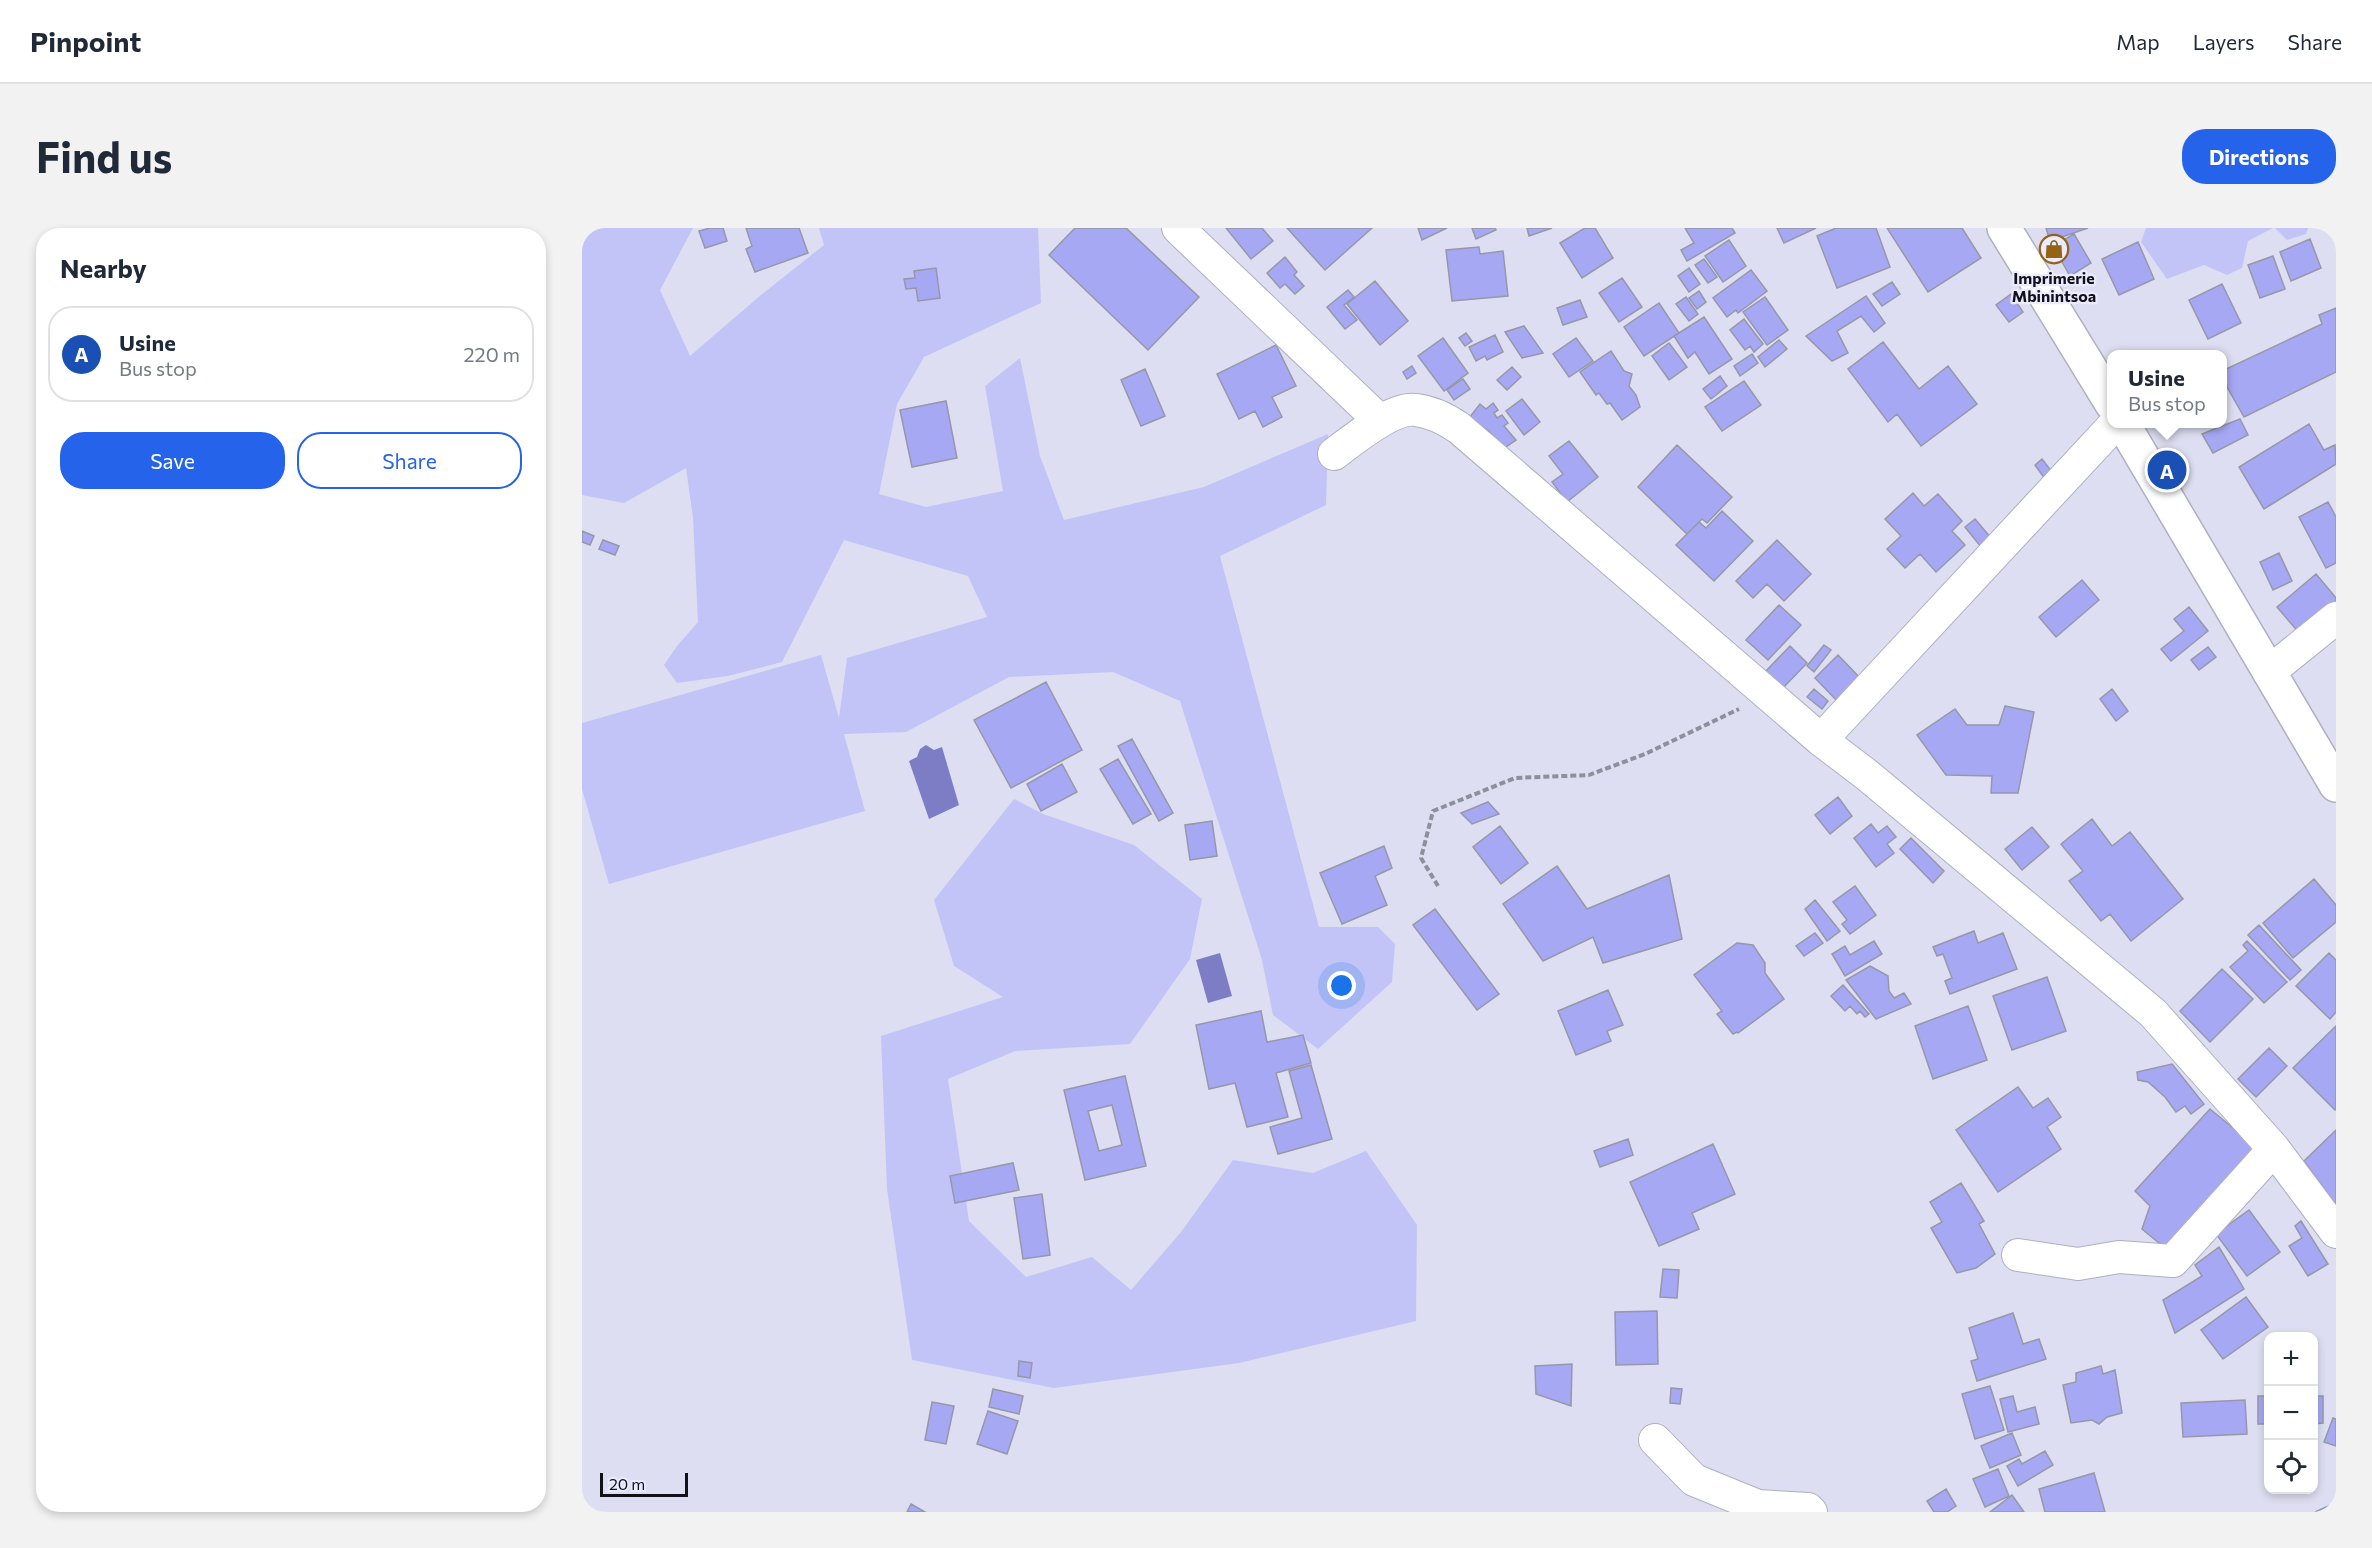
<!DOCTYPE html>
<meta charset="utf-8">
<style>
:root{--surface:#fff;--page:#f2f2f3;--text:#1f2937;--muted:#747a83;--line:#e0e1e3;--accent:#2563eb}
body{margin:0;font-family:Commissioner,sans-serif;background:var(--page);color:var(--text)}
.controls{position:absolute;right:18px;bottom:18px;display:grid;overflow:hidden;border-radius:12px;box-shadow:0 3px 9px #0003}
.controls button{width:54px;height:54px;display:grid;place-items:center;padding:0;border:0;border-bottom:2px solid var(--line);background:var(--surface);color:var(--text);font:30px sans-serif}
.scale{position:absolute;left:18px;bottom:15px;width:88px;box-sizing:border-box;padding-left:6px;border:3px solid #111117;border-top:0;font-size:16px;line-height:21px;white-space:nowrap;color:#111117;-webkit-text-stroke:4px #eaebff;paint-order:stroke}
.you{position:absolute;left:760px;top:758px;width:21px;height:21px;margin:-15px;border:4px solid #fff;border-radius:50%;background:#1a73e8;box-shadow:0 0 0 9px #1a73e833}
.badge{display:grid;place-items:center;width:39px;height:39px;border-radius:50%;background:var(--accent);color:#fff;font-size:20px;font-weight:700}
.pin{position:absolute;translate:-50% -50%;border:3px solid #fff;box-shadow:0 2px 6px #0006}
.popup{position:absolute;left:1525px;top:122px;width:120px;height:78px;box-sizing:border-box;display:grid;place-content:center;border-radius:12px;background:var(--surface);filter:drop-shadow(0 2px 4px #0005);font-size:20px;white-space:nowrap;color:var(--muted)}
.popup b{font-size:22px;color:var(--text)}
.popup::after{content:'';position:absolute;left:50%;top:100%;margin-left:-12px;border:12px solid transparent;border-top-color:var(--surface)}
.list{margin:0;padding:0;list-style:none}
h2{display:flex;justify-content:space-between;align-items:center;height:78px;margin:0;padding:0 24px;font-size:26px}
h2 small{font-size:20px;font-weight:400;color:var(--muted)}
.list li{display:grid;grid-template-columns:39px 1fr auto;gap:18px;align-items:center;box-sizing:border-box;height:96px;margin:0 12px 12px;padding:0 12px;border:2px solid var(--line);border-radius:24px}
.list b{display:block;font-size:22px;white-space:nowrap}
.list p{margin:0;font-size:20px;white-space:nowrap;color:var(--muted)}
.list em{font-size:20px;font-style:normal;color:var(--muted)}
.actions{display:flex;gap:12px;padding:18px 24px}
.actions a{flex:1;padding:14px 0;border:2px solid var(--accent);border-radius:24px;text-align:center;font-size:21px;color:var(--accent)}
.actions .main{background:var(--accent);color:#fff}
.icon{flex:none;width:33px;height:33px;fill:none;stroke:currentColor;stroke-width:2;stroke-linecap:round;stroke-linejoin:round}
.map{position:relative;flex:none;width:1754px;height:1284px;overflow:hidden;border-radius:24px}
header{display:flex;align-items:center;gap:36px;box-sizing:border-box;height:84px;padding:0 30px;background:var(--surface);border-bottom:2px solid var(--line)}
header strong{font-size:28px}
nav{display:flex;gap:33px;margin-inline-start:auto;font-size:21px}
.intro{display:flex;align-items:center;justify-content:space-between;box-sizing:border-box;height:144px;padding:0 36px}
h1{margin:0;font-size:42px}
.button{padding:15px 27px;border-radius:24px;background:var(--accent);color:#fff;font-size:21px;font-weight:700}
main{display:flex;gap:36px;padding:0 36px}
aside{flex:1;background:var(--surface);border-radius:24px;box-shadow:0 3px 9px #0003}
.map>svg:first-child{display:block}
.green{fill:#c2c4f7}
.water{fill:#7d7dc5}
.building{fill:#a7a8f4;stroke:#9697a9;stroke-width:1.5;fill-rule:evenodd}
.lines{fill:none;stroke-linecap:round;stroke-linejoin:round}
.minor-casing{stroke:#aeb0c2;stroke-width:34}
.secondary-casing{stroke:#aeb0c2;stroke-width:36}
.path{stroke:#8e8f9d;stroke-width:4;stroke-dasharray:6 3;stroke-linecap:butt}
.minor{stroke:#fff;stroke-width:32}
.secondary{stroke:#fff;stroke-width:33}
.labels{text-anchor:middle;dominant-baseline:central;stroke-width:4.5;stroke-linejoin:round;paint-order:stroke}
.poi-label{font-size:16px;font-weight:bold;fill:#111117;stroke:#eaebff}
</style>
<header>
<strong>Pinpoint</strong>
<nav><a>Map</a><a>Layers</a><a>Share</a></nav>
</header>
<div class="intro"><h1>Find us</h1><a class="button">Directions</a></div>
<main>
<aside>
<h2>Nearby<small></small></h2>
<ul class="list">
<li><span class="badge" style="background:#1a4fb4">A</span><div><b>Usine</b><p>Bus stop</p></div><em>220 m</em></li>
</ul>
<div class="actions"><a class="main">Save</a><a>Share</a></div>
</aside>
<div class="map">
<svg width="1754" height="1284" viewBox="0 0 1754 1284">
<rect width="100%" height="100%" fill="#dddef1"/>
<path class="green" d="M0,0h111l-33,62 30,66 71,-61 63,-50 -5,-17h219l3,75 -117,54 -27,47 -18,90 47,13 77,-16 -18,-105 35,-28 20,98 24,64 140,-33 124,-53 -2,71 -106,51 99,371h59l17,17 -3,38 -74,67 -45,-34 -11,-55 -82,-259 -67,-29 -104,5 -103,55 -62,2 21,77 -256,73 -27,-95v-66l239,-68 18,63 8,-60 140,-41 -19,-41 -124,-36 -62,122 -54,14 -51,7 -13,-18 13,-19 21,-24 -5,-104 -7,-50 -62,35 -42,-8z
M1564,0h127l-25,13 -6,27 -15,7 -23,-10 -37,14 -26,-37z
M1693,0h33l-2,6 -19,6z
M432,571l29,15 91,31 68,54 -12,60 -60,85 -115,7 -67,28 21,142 57,56 66,-20 39,33 50,-58 52,-72 80,13 53,-22 51,74 -1,96 -177,42 -185,25 -142,-28 -25,-171 -6,-153 122,-39 -49,-31 -20,-66z"/>
<path class="water" d="M344,517l8,5 8,-3 17,58 -30,14 -20,-58 8,-4 3,-8z
M638,725l12,43 -24,7 -12,-43z"/>
<path class="building" d="M128,0h13l4,13 -22,7 -6,-17z
M164,0h53l9,25 -53,19 -9,-23 6,-3z
M493,0h51l73,69 -51,53 -99,-95z
M644,0h36l11,13 -22,18z
M705,0h85l-47,42z
M836,0h29l-25,12z
M890,0h23l1,2 -20,9z
M945,0h25l-23,8z
M1003,0h10l18,30 -31,20 -22,-35z
M1103,0h47l3,5 -48,28 -6,-11 13,-7z
M1195,0h39l-32,15z
M1254,0h40l14,39 -53,21 -20,-52z
M1305,0h75l19,30 -53,34z
M1464,0h42l-38,13z
M1492,6l17,29 -21,13 -17,-30z
M1728,11l11,29 -30,13 -11,-29z
M1147,12l17,26 -23,16 -18,-26z
M1556,14l16,37 -35,16 -17,-36z
M897,19l1,7 23,-3 5,45 -56,5 -6,-51z
M1691,28l12,33 -25,9 -12,-33z
M703,29l12,15 -3,3 10,11 -9,8 -10,-10 -5,4 -13,-15z
M1122,31l13,18 -9,6 -13,-18z
M354,40l4,30 -22,3 -2,-13 -10,1 -2,-10 11,-1 -1,-7z
M1107,40l11,16 -11,8 -11,-16z
M1169,42l16,21 -29,22 -2,-3 -9,7 -14,-19z
M1040,50l20,29 -23,15 -20,-29z
M793,53l33,40 -28,24 -33,-41z
M1310,54l8,12 -18,12 -9,-12z
M1640,56l19,39 -33,16 -19,-39z
M766,62l6,7 -10,8 13,15 -12,9 -18,-22z
M1117,63l7,11 -9,7 -8,-11z
M1429,66l12,18 -14,10 -13,-17z
M1284,68l19,27 -11,9 -13,-16 -24,15 11,22 -16,8 -26,-25z
M1104,69l12,17 -9,7 -13,-17z
M1183,69l23,33 -21,15 -24,-33z
M998,72l7,17 -24,8 -6,-17z
M1077,75l20,30 -35,23 -20,-29z
M1754,80v64l-92,45 -22,-39v-7l100,-47 -3,-9z
M1122,89l28,42 -23,15 -14,-22 -7,6 -14,-22z
M1162,91l19,25 -9,8 -4,-6 -5,4 -15,-20z
M942,98l19,27 -21,5 -17,-26z
M884,105l6,8 -7,5 -6,-8z
M913,107l8,17 -16,8 -2,-4 -9,5 -7,-14z
M861,110l25,35 -24,18 -26,-35z
M994,110l17,23 -24,16 -16,-23z
M1197,112l8,9 -22,18 -7,-10z
M1301,114l36,47 29,-23 29,38 -56,42 -24,-32 -9,8 -40,-53z
M1087,115l18,24 -18,13 -17,-24z
M694,117l20,41 -24,11 10,20 -19,10 -8,-16 -16,8 -22,-45z
M1029,123l13,20 8,3 -3,12 7,9 4,12 -18,13 -12,-17 -3,1 -8,-11 -3,2 -16,-23z
M1170,126l6,9 -18,13 -6,-10z
M830,138l4,7 -9,6 -4,-7z
M930,139l9,10 -14,13 -10,-10z
M563,141l20,47 -24,10 -20,-46z
M1138,148l7,10 -16,13 -8,-10z
M881,151l7,10 -16,11 -7,-10z
M1162,153l17,24 -39,26 -17,-24z
M940,171l18,23 -16,13 -18,-24z
M364,173l11,57 -45,9 -12,-57z
M911,175l5,7 -4,3 3,5 5,-3 6,8 -4,3 12,14 -13,9 -14,-18 -20,-13 11,-14 6,5z
M1658,191l8,16 -35,18 -11,-19z
M1727,196l15,26 11,-5 1,19 -72,45 -25,-42z
M987,213l29,36 -31,25 -15,-20 11,-8 -14,-18z
M1095,217l55,52 -25,26 -5,-4 -15,15 -49,-47z
M1460,231l11,14 -8,6 -10,-14z
M1331,265l11,13 14,-12 24,27 -10,10 13,14 -29,27 -16,-18 -15,14 -18,-19 14,-13 -16,-17z
M1746,274l8,15v46l-10,5 -27,-51z
M1140,283l31,30 -39,40 -38,-36 23,-23 7,6z
M1393,291l16,19 -10,9 -16,-20z
M0,303l12,5 -4,9 -8,-3z
M21,312l16,6 -4,9 -16,-6z
M1195,312l34,34 -27,27 -17,-17 -14,14 -17,-17z
M1697,325l13,28 -19,9 -13,-28z
M1734,346l20,24v6l-36,30 -23,-27z
M1500,352l17,20 -43,37 -17,-20z
M1197,377l22,20 -33,35 -22,-20z
M1607,379l19,24 -37,30 -10,-12 23,-18 -10,-12z
M1242,417l7,5 -17,22 -7,-6z
M1208,418l17,17 -25,26 -17,-17z
M1626,419l8,10 -17,13 -8,-10z
M1256,427l25,26 -23,23 -25,-26z
M464,454l36,68 -71,38 -37,-68z
M1232,461l14,12 -6,8 -15,-12z
M1530,461l16,22 -12,10 -16,-22z
M1423,478l29,6 -16,81h-27l1,-17 -46,-1 -29,-40 38,-26 12,16h32z
M550,511l41,74 -14,8 -41,-75z
M536,531l33,55 -18,10 -33,-55z
M480,536l15,28 -36,19 -14,-27z
M1256,569l14,19 -22,18 -15,-19z
M906,574l11,12 -27,10 -11,-11z
M1510,591l20,27 18,-14 53,67 -52,42 -21,-27 -9,7 -32,-40 14,-10 -22,-27z
M630,593l5,35 -27,4 -5,-35z
M1289,596l7,9 9,-7 9,11 -9,7 7,9 -18,14 -22,-29z
M918,598l28,37 -27,21 -28,-37z
M1450,599l17,20 -27,23 -17,-21z
M1329,610l33,33 -11,12 -33,-34z
M802,618l8,22 -17,8 12,29 -45,19 -22,-51z
M975,638l30,43 82,-34 13,64 -79,24 -10,-26 -50,24 -40,-57z
M1732,651l22,26v17l-43,36 -30,-35z
M1273,658l21,29 -26,19 -8,-10 5,-4 -14,-18z
M1233,672l25,31 -13,10 -22,-32z
M853,681l64,85 -22,16 -64,-85z
M1677,697l42,45 -11,10 -42,-45z
M1392,703l4,12 25,-10 14,36 -67,25 -5,-13 7,-3 -9,-24 -6,2 -4,-9z
M1233,705l8,10 -19,13 -8,-10z
M1292,713l8,13 -37,22 -13,-22 13,-8 5,9z
M1665,713l40,41 -23,21 -34,-36 18,-16 -5,-6z
M1155,715l16,2 12,18v10l19,26 -46,34 -1,-1 -4,2 -16,-20 5,-3 -28,-36z
M1747,725l7,7v52l-6,7 -34,-33z
M1288,738l18,10 1,15 5,7 10,-5 7,11 -35,15 -30,-39z
M1640,741l31,30 -43,43 -30,-31z
M1465,749l19,54 -54,19 -19,-54z
M1261,757l26,29 -4,3 -5,-6 -3,3 -7,-8 -5,5 -14,-15z
M1026,762l15,35 -16,6 4,10 -35,14 -18,-44z
M1386,778l19,54 -54,19 -18,-53z
M679,783l6,31 36,-7 8,28 -35,10 12,44 -41,10 -12,-44 -26,6 -13,-64z
M1754,798v83l-1,1 -42,-42z
M1687,820l18,18 -31,31 -18,-18z
M1590,836l32,40 -13,10 -6,-8 -9,6 -11,-15 -17,-15 -10,-2 -1,-8z
M729,837l21,74 -54,15 -8,-27 32,-9 -13,-47z
M543,848l21,90 -61,14 -21,-90zM530,877l10,40 -23,6 -11,-40z
M1436,859l15,21 15,-10 13,19 -14,10 14,22 -63,43 -42,-62z
M1628,881l46,38 -86,105 -28,-23 8,-23 -15,-15z
M1754,902v75l-32,-44z
M1046,911l5,16 -33,12 -6,-16z
M1131,916l22,50 -43,19 7,16 -40,17 -29,-64z
M431,935l6,27 -64,13 -5,-27z
M1379,955l23,38 -5,3 16,30 -19,14 -19,5 -26,-45 11,-6 -12,-20z
M460,966l8,61 -27,4 -9,-61z
M1667,982l31,42 -33,24 -31,-42z
M1719,993l27,43 -20,12 -19,-30 13,-8 -7,-12z
M1637,1019l25,42 -69,44 -12,-33 39,-24 -7,-11z
M1081,1041l16,1 -2,28 -17,-1z
M1664,1069l22,30 -45,32 -22,-29z
M1075,1083l1,53 -42,1 -1,-53z
M1431,1085l10,31 16,-5 7,20 -69,22 -6,-20 7,-2 -9,-31z
M437,1133l13,2 -2,15 -12,-2z
M990,1136l-1,42 -35,-12 -1,-28z
M1519,1138l2,8 12,-4 7,43 -15,4 -8,7 -7,-4 -21,3 -8,-38 13,-3v-9z
M1408,1158l14,44 -29,9 -13,-45z
M1089,1160l11,1 -2,15 -10,-1z
M411,1161l30,7 -4,18 -30,-7z
M1431,1168l4,16 18,-5 4,17 -31,8 -8,-33z
M1676,1168h10v28h-10z
M1732,1168h9v27l-9,1z
M1663,1172l2,34 -64,3 -2,-34z
M350,1174l22,4 -8,38 -21,-4z
M406,1183l30,10 -11,33 -30,-10z
M1751,1190l3,1v27l-12,-4z
M1430,1205l9,22 -31,13 -9,-22z
M1463,1223l8,14 -35,21 -11,-20 12,-7 3,5z
M1416,1241l11,27 -24,11 -12,-28z
M1512,1245l11,39h-60l-6,-23z
M1364,1261l10,17 -9,6h-13l-7,-11z
M1430,1267l12,17h-34z
M1753,1275l1,9h-21z
M329,1276l14,8h-18z"/>
<g class="lines">
<g class="minor-casing">
<path id="minor" d="M596,0l202,193
M752,226c19,-14 59,-48 82,-44 17,2 30,9 43,18l362,312 46,35 286,238 121,136 62,83
M1687,444l67,-54
M1239,512l294,-316
M1436,1027l60,9 41,-7 54,4 101,-112
M1073,1212l39,40 64,26 50,3 3,3"/>
</g>
<g class="secondary-casing">
<path id="secondary" d="M1422,0l108,176
M1541,196l213,361"/>
</g>
<path class="path" d="M856,658l-17,-28 12,-47 82,-33 74,-3 56,-21 94,-45"/>
<use href="#minor" class="minor"/>
<use href="#secondary" class="secondary"/>
</g>
<defs>
<g id="shop-ring" transform="scale(1.5)"><circle r="9.5" fill="#eaebff" stroke="#956314" stroke-width="1.5"/><path d="M-5-2.5h2.3a2.7 3.5 0 0 1 5.4 0H5L5.5 6h-11ZM-1.5-2.5h3a1.5 2.3 0 0 0-3 0Z" fill="#956314"/></g>
</defs>
<g fill-rule="evenodd">
<use href="#shop-ring" x="1472" y="21"/>
</g>
<g class="labels">
<g class="poi-label">
<text x="1472" y="49">Imprimerie<tspan x="1472" dy="18">Mbinintsoa</tspan></text>
</g>
</g>
</svg>
<div class="controls">
<button>+</button>
<button>−</button>
<button><svg class="icon" aria-label="locate" viewBox="0 0 24 24"><circle cx="12" cy="12" r="6"/><path d="M12 2v4M12 18v4M2 12h4M18 12h4"/></svg></button>
</div>
<div class="scale">20 m</div>
<div class="you"></div>
<div class="pin badge" style="left:1585px;top:242px;background:#1a4fb4">A</div>
<div class="popup"><b>Usine</b>Bus stop</div>
</div>
</main>
